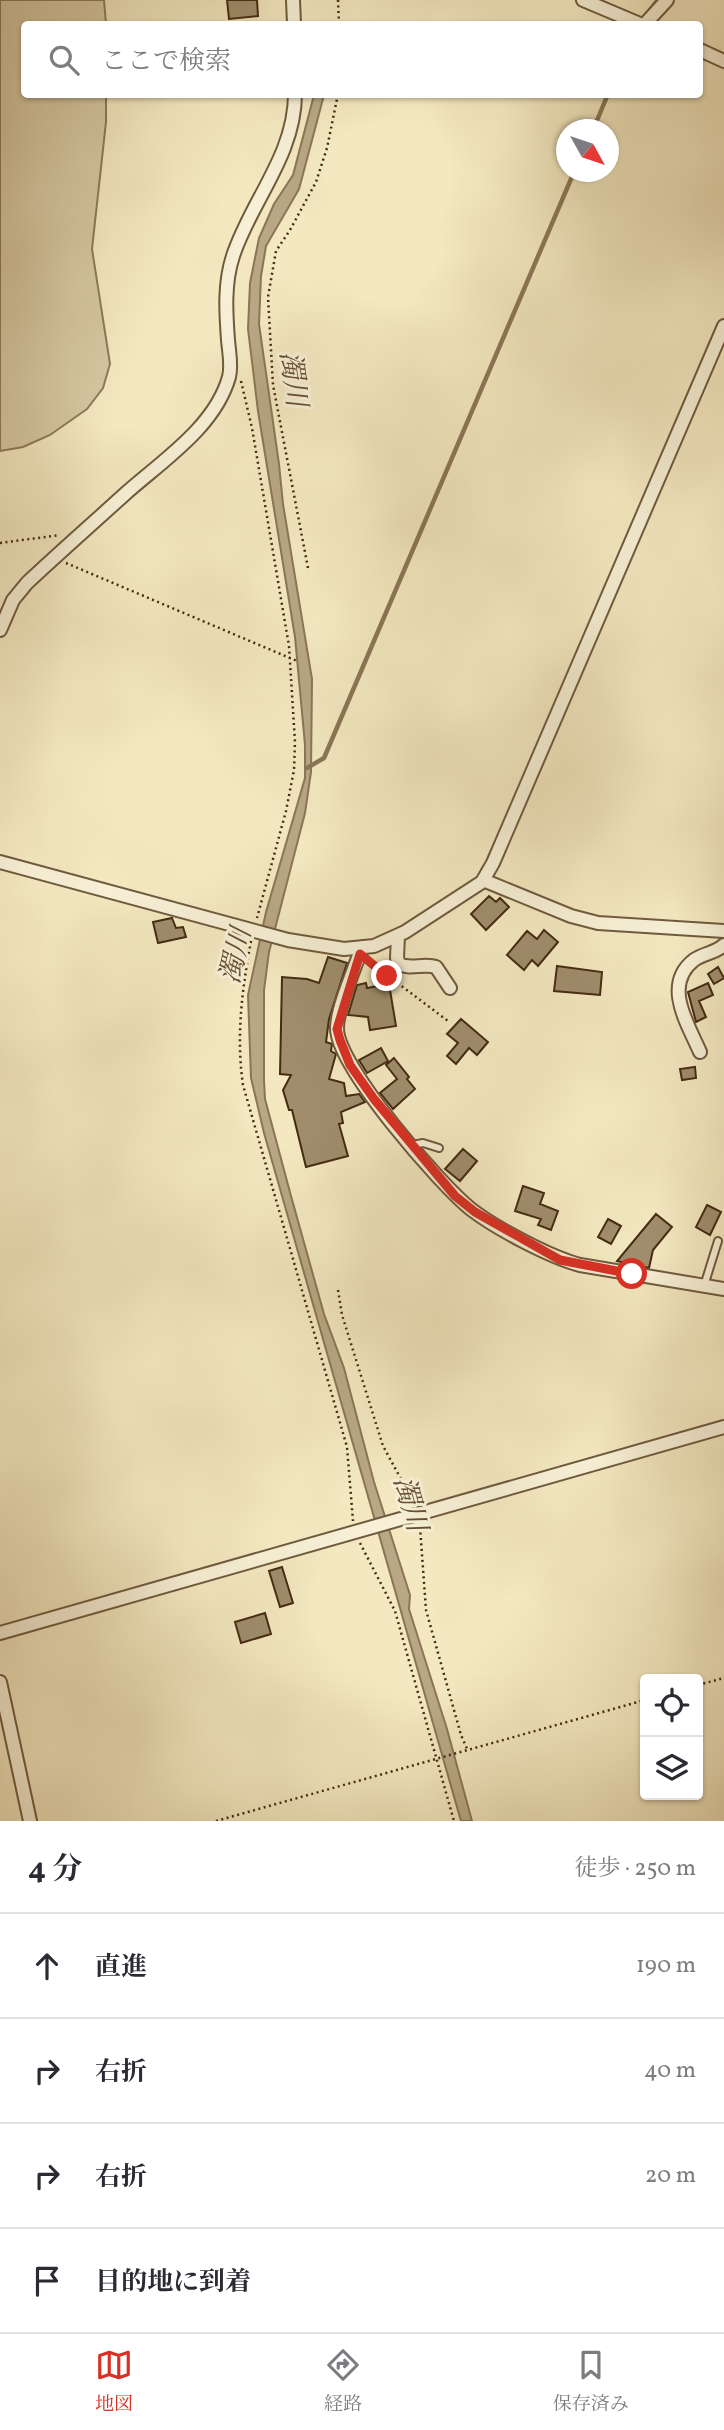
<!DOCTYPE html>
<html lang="ja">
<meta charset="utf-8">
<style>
:root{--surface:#fff;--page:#f2f2f3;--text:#2b2b33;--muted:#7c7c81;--line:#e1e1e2;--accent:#d93025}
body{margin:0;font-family:Vollkorn,"Noto Serif JP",serif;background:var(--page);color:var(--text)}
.controls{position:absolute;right:21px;bottom:21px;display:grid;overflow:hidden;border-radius:7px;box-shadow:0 2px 5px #0004}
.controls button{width:63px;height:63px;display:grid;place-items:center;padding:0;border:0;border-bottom:2px solid var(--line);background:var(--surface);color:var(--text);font:35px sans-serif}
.compass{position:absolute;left:556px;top:119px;width:63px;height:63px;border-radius:50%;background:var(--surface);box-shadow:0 2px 5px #0004;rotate:130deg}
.stop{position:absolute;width:21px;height:21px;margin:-16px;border:5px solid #d93025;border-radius:50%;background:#fff}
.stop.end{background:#d93025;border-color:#fff;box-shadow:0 2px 7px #0008}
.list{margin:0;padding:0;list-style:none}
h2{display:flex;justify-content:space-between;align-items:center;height:91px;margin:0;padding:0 28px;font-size:30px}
h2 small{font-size:23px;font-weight:400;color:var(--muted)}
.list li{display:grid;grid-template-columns:46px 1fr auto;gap:21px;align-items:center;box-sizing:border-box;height:105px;padding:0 28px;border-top:2px solid var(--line)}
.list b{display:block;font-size:26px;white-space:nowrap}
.list em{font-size:23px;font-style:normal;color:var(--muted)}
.icon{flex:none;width:38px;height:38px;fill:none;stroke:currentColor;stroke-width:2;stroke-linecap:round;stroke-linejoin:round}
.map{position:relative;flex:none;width:724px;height:1821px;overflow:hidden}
.search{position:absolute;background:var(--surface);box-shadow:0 2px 5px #0004;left:21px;right:21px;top:21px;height:77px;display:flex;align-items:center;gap:18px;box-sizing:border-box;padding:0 24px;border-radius:7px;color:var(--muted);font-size:26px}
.sheet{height:511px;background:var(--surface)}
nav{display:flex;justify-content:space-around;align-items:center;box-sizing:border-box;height:98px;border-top:2px solid var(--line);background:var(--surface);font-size:19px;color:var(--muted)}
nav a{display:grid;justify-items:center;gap:4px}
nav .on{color:var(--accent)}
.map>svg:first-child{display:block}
.green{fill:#d5c8a2;stroke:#8d7a5a;stroke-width:2}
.water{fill:#b8a885;stroke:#8a7657;stroke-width:2}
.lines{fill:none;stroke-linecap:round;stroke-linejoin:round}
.stream{stroke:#8a7657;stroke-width:4.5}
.building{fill:#9f8d6c;stroke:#452b12;stroke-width:2}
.lane-casing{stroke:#705a3e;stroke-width:10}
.street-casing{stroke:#705a3e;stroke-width:16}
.path{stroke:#452b12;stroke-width:2.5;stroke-dasharray:2 3.5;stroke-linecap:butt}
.lane{stroke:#f7f0d6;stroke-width:6}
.street{stroke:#f7f0d6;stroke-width:12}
.route{stroke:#d93025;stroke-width:9}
.labels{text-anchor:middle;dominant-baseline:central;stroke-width:6;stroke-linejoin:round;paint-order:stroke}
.water-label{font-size:28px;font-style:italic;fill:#685034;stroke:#f7f0d6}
</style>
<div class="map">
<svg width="724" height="1821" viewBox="0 0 724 1821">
<rect width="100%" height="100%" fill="#f3e8c0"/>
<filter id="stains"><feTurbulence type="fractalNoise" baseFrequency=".00286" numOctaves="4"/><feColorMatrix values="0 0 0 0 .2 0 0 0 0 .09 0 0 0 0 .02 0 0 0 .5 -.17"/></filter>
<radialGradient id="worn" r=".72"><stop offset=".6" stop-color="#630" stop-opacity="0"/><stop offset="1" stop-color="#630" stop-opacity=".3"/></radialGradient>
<path class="green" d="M0,0h104l2,24h-82v70l82,1v27l-14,127 18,115 -7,24 -16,21 -37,26 -27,12 -23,4z"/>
<path class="water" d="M314,95h10l-25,94 -33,57 -5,30 -2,48 20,140 4,40 29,175 -1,93 -6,41 -36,139 -5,38v90l1,19 26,97 33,118 20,54 30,114 36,113 -1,14 38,120 25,92h-11l-197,-688 -13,-55 -3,-83 18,-83 39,-134v-33l-10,-108 -37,-226 -10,-82 2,-46 9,-45 15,-34 19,-29z"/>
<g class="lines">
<path class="stream" d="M650,10l8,-10
M593,130l15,-36
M307,768l17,-10 250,-586"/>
</g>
<path class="building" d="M227,0h30l1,16 -29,3z
M489,896l7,6 4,-4 9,9 -23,23 -15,-16z
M172,918l4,10 7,-1 3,10 -28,6 -5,-21z
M544,930l14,12 -20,24 -6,-6 -8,10 -17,-15 20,-24 10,8z
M328,957l19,6 -18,56 -3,23 6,2 -1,7 5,3 -7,25 15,4 2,13 13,-2 6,8 -24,10 2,11 -4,1 9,32 -42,11 -14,-57h-3l-6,-20 8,-15 -11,-1 2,-97 25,2 12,4z
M557,966l45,6 -2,23 -46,-4z
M718,967l6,11 -10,6 -6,-10z
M366,983l1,5 22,-4 7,42 -26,4 -2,-13 -20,-2 9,-30z
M708,983l5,12 -14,6 7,16 -10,5 -8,-30z
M461,1019l27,23 -11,13 -8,-7 -13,16 -9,-8 11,-13 -11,-9z
M381,1048l7,13 -21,12 -8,-13z
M394,1058l15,19 -2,2 8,10 -22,20 -13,-16 17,-14 -11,-14z
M695,1067l1,11 -14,2 -2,-11z
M463,1149l14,12 -17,20 -15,-12z
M523,1186l21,7 -4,11 18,7 -7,19 -13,-5 3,-6 -26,-8z
M707,1205l14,7 -11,23 -14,-8z
M656,1214l16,13 -19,23 -4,18 -32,-7z
M608,1219l13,7 -10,18 -13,-7z
M282,1567l11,36 -13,4 -11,-36z
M265,1613l6,21 -30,9 -6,-21z"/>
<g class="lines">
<g class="lane-casing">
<path id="lane" d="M412,1145l11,-2 16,5
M704,1286l14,-45"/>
</g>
<g class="street-casing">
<path id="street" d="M293,0l1,24
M583,0l57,24
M645,24l22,-24
M700,50l24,11
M0,630l13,-30 14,-17c32,-30 65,-59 98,-89 37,-33 90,-67 104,-117 3,-11 0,-25 -1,-37 -2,-27 -4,-57 5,-84 18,-55 62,-101 62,-162
M0,862l288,78 56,9 30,-3 31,-14 77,-50 11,-19 231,-537
M483,880l88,36 27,7 126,8
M398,936l-1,22 2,6c11,6 25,-1 37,3l14,21
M362,947c-7,21 -25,61 -25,81 -1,37 104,158 135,182 25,19 78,47 108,55l144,24
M700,1052c-12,-28 -38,-67 -6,-92 10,-7 22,-7 30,-15
M0,1633l724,-206
M0,1682l30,139"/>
</g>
<path class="path" d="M338,0l1,24
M241,381l11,47 37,218 6,96 -1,28 -8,41 -29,107
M0,543l60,-8
M66,563l231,98
M308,568l-35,-183 -5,-88 8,-46 14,-21 26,-48 11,-34 11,-54
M251,941c-9,48 -15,96 -8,144l104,362 6,74
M371,963l77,58
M338,1290l4,25 41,131 30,55
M420,1527l6,83 35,125 7,16
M360,1543l35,68 59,210
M698,1685l26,-7
M216,1821l429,-121"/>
<use href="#lane" class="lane"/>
<use href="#street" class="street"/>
</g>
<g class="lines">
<path class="route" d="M387,976l-27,-22 -23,75 3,11 10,25 24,34 81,97 20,16 85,48 72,14"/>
</g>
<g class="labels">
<g class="water-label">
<text transform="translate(292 379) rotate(82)">濁川</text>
<text transform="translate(237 956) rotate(-77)">濁川</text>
<text transform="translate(409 1504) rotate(74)">濁川</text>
</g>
</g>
<rect width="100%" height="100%" filter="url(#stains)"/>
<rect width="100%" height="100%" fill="url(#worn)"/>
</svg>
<div class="controls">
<button><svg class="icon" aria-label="locate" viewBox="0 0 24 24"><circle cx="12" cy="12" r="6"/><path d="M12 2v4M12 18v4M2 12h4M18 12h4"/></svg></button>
<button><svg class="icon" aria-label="layers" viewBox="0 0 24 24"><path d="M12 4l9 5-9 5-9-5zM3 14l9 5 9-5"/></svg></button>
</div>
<svg class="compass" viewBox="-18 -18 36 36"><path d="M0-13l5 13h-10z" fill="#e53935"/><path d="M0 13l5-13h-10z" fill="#7c7c81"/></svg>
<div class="stop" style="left:632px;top:1274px"></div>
<div class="stop end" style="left:387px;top:976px"></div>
<div class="search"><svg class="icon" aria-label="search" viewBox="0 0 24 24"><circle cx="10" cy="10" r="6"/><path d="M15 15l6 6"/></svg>ここで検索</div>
</div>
<section class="sheet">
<h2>4 分<small>徒歩 · 250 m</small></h2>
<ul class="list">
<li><svg class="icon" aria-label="ahead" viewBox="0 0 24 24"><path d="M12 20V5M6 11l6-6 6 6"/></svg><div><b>直進</b></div><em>190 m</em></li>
<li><svg class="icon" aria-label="right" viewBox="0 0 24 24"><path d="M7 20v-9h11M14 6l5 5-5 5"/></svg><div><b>右折</b></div><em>40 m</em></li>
<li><svg class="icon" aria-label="right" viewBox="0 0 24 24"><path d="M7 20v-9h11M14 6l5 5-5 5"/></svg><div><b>右折</b></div><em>20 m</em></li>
<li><svg class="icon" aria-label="arrive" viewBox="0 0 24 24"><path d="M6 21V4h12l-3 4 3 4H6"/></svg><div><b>目的地に到着</b></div></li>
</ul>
</section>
<nav>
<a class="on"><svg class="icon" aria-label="map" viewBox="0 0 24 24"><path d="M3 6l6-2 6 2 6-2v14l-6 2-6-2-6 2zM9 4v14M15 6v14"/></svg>地図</a>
<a><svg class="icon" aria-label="directions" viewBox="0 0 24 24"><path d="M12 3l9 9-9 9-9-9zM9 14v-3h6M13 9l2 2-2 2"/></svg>経路</a>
<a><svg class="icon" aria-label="saved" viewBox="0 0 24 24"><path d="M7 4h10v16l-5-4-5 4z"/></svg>保存済み</a>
</nav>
